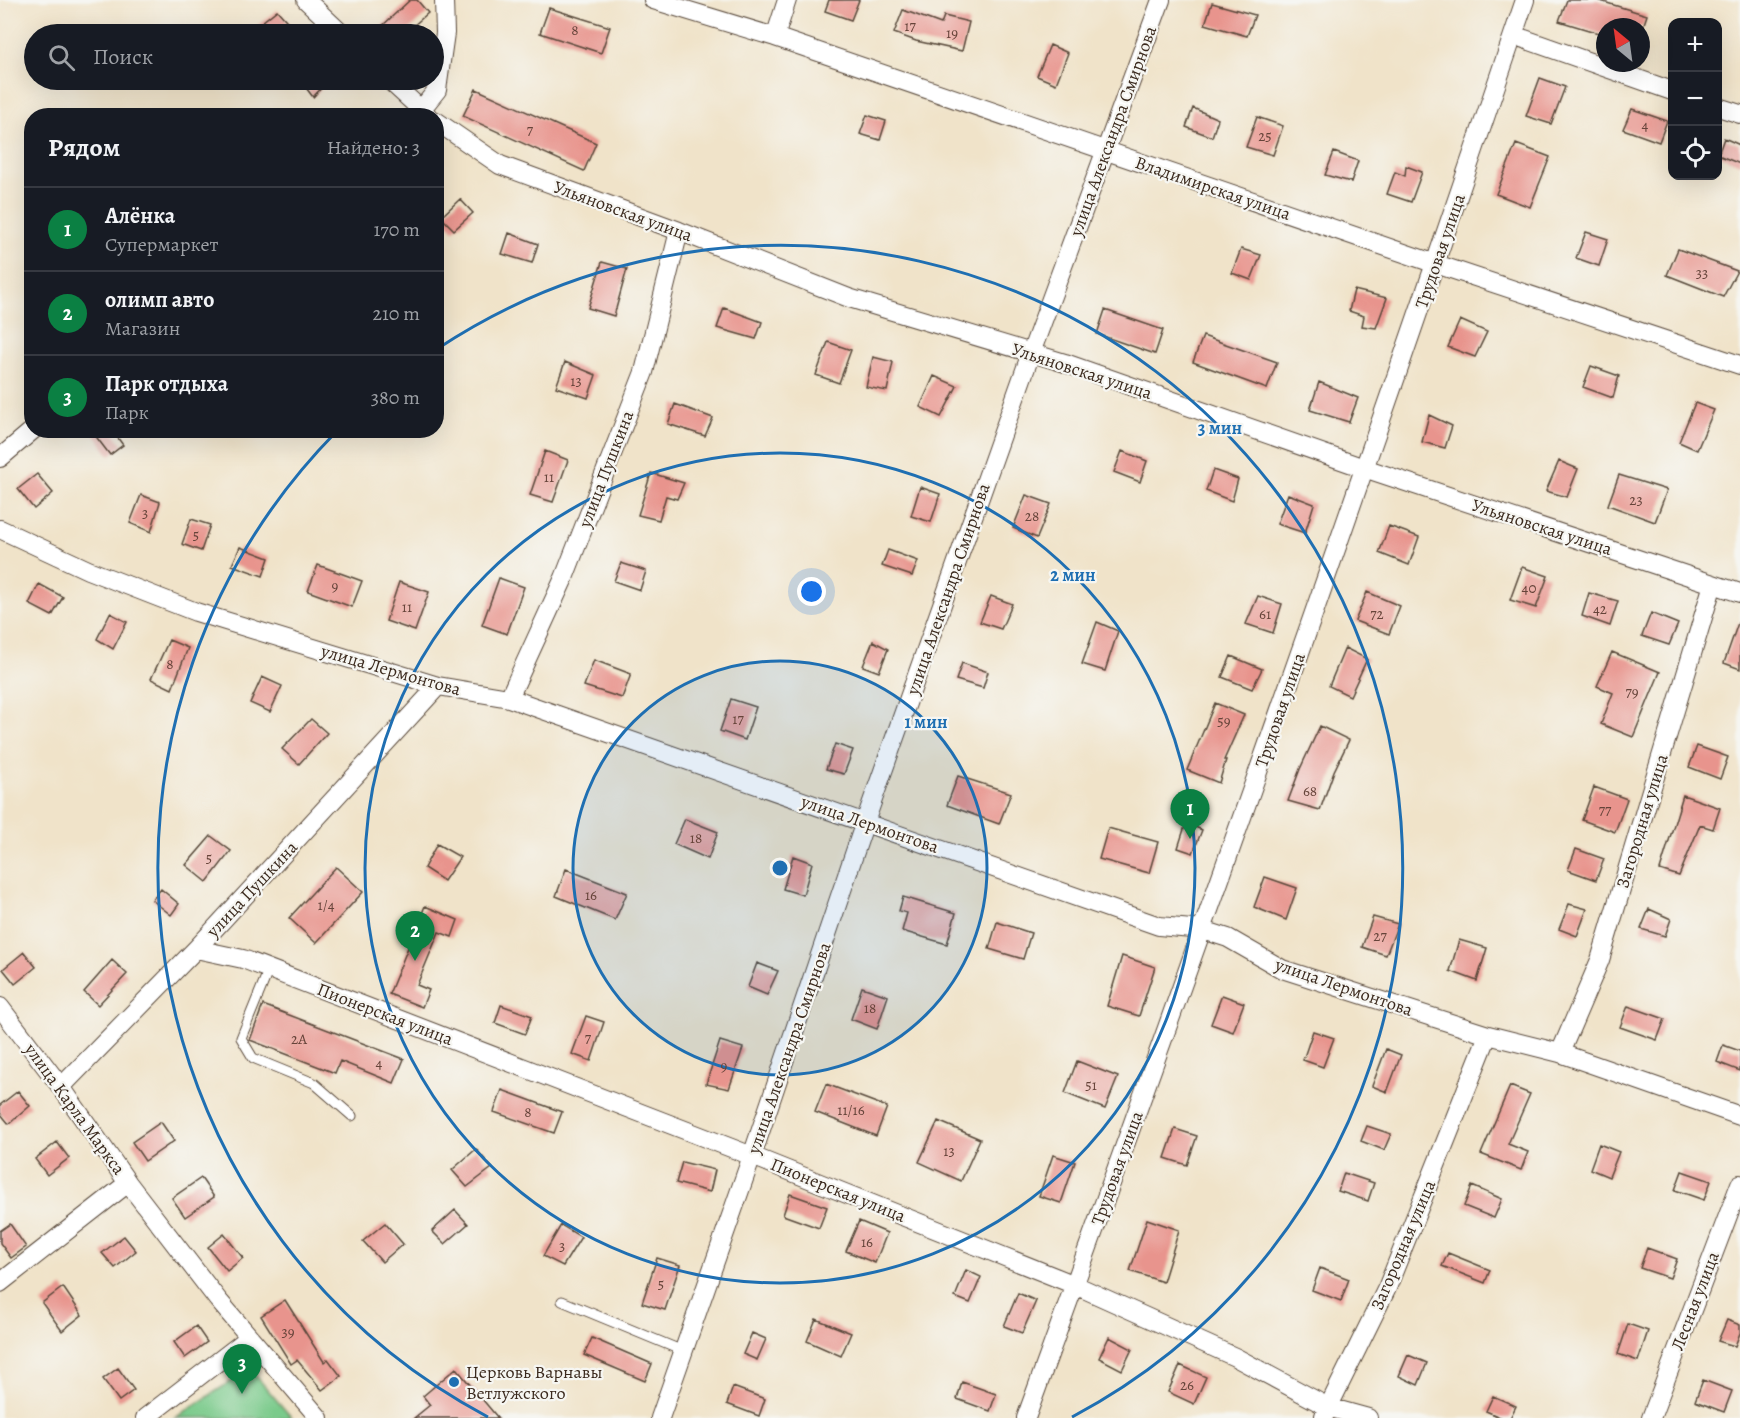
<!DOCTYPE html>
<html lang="ru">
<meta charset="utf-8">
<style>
:root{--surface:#171b24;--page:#20242c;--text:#f1f3f6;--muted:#9ea1a6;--line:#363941;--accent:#0b8043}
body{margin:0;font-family:Alegreya,serif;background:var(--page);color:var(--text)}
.controls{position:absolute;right:18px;top:18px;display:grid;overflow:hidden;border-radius:12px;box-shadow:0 6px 24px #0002}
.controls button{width:54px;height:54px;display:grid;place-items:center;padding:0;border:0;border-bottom:2px solid var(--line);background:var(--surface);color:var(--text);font:30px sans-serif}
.compass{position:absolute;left:1596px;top:18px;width:54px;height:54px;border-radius:50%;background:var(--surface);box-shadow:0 6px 24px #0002;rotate:331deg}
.you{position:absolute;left:812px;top:592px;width:21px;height:21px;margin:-15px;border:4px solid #fff;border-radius:50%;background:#1a73e8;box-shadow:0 0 0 9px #1a73e833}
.badge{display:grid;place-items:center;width:39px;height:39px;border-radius:50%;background:var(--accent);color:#fff;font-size:20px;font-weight:700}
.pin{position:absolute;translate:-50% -50px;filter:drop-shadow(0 2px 3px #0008)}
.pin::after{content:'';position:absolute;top:32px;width:21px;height:18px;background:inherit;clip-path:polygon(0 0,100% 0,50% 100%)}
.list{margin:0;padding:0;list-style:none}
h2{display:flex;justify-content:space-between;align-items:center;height:78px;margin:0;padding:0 24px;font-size:26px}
h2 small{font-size:20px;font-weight:400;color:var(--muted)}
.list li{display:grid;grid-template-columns:39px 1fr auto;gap:18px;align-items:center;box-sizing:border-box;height:84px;padding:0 24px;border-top:2px solid var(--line)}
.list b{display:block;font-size:22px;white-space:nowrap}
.list p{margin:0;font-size:20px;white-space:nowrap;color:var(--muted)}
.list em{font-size:20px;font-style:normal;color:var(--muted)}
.icon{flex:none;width:33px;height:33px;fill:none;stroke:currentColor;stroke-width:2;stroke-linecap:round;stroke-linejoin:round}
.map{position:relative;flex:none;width:1740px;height:1418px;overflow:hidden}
.search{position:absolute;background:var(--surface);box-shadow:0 6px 24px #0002;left:24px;top:24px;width:420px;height:66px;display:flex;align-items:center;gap:15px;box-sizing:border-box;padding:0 21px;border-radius:33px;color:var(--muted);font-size:22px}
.panel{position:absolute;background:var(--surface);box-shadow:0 6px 24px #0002;left:24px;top:108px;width:420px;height:330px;border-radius:24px}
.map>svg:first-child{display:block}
.green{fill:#7aca8b;stroke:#5a7a54;stroke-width:1.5}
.building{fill:#e8948d}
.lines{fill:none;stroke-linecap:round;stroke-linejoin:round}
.lane-casing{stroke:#564638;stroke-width:11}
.street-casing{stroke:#564638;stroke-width:20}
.lane{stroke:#fff;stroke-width:9}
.street{stroke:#fff;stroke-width:18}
.ring{fill:none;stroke:#1f6fb2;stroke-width:3}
.poi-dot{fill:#1f6fb2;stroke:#f6f6f2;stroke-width:2}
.labels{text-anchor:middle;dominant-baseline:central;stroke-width:4.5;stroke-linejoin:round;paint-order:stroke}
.number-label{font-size:15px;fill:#66443a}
.street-label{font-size:18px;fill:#3b2a1e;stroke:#f6f6f2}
.poi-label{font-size:18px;fill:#3b2a1e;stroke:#f6f6f2;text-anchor:start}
.centre{fill:#1f6fb2;stroke:#f6f6f2;stroke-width:3}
.ring-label{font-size:18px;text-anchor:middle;font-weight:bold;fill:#1f6fb2;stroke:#f6f6f2;stroke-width:4.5;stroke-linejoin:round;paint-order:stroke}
</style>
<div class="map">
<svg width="1740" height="1418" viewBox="0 0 1740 1418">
<rect width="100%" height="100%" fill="#f6f6f2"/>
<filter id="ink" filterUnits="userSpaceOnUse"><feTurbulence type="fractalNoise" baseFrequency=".0167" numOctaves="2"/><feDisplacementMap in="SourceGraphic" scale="12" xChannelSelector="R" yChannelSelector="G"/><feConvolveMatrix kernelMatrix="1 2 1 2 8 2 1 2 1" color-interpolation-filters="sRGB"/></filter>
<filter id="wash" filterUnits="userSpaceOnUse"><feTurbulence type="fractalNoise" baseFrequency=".008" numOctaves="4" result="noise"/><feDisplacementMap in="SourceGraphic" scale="24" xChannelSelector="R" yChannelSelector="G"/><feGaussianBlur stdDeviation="1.35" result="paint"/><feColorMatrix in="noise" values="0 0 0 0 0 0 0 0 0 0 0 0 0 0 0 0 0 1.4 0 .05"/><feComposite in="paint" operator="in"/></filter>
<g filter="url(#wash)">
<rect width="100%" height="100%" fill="#f0e3c9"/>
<path class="green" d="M250,1369l42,49h-117z"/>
<g id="blocks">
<path class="building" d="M410,0h7l11,13 -24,21h-17l-6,-7z
M829,0h30l-8,20 -26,-9z
M1567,0h30l50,15 -4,12h-38v8l-46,-14z
M1212,3l43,12 -8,21 -42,-12z
M549,8l61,19 -9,26 -61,-20z
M277,10l16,18 -7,6h-39z
M903,10l38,14 3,-8 25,6 -7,29 -46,-10 -22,-8z
M1050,45l18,8 -12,31 -19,-8z
M1540,78l25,9 -14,37 -25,-8z
M300,80h29l-16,17z
M476,89l120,54 -12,28 -121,-55z
M1193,108l25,11 -6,18 -26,-10z
M1632,109l35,12 -8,21 -36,-13z
M867,115l19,6 -6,19 -20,-6z
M1257,117l26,9 -10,29 -27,-8z
M1724,138l16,7v19l-22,-9z
M1516,144l34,13 -20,50 -34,-13z
M1334,152l24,9 -7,21 -26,-7z
M1406,166l16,6 -11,30 -24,-8 8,-22 10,4z
M460,199l13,14 -19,17 -13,-13z
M1586,232l22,7 -9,27 -23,-8z
M509,233l29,11 -6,19 -30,-9z
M1241,249l20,6 -10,25 -19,-7z
M1678,249l59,22 -14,26 -56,-22z
M602,262l25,7 -13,47 -26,-8z
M1354,290l33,8 -11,30 -14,-2 2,-10 -15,-5z
M724,308l38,14 -6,17 -39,-11z
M1105,310l58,20 -8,24 -58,-20z
M1460,320l27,12 -12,25 -27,-10z
M1203,336l74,26 -10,27 -74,-27z
M828,342l23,8 -12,33 -23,-8z
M873,357l20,5 -6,29 -21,-4z
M565,362l31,13 -8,23 -32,-11z
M1591,366l28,10 -6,22 -30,-11z
M934,376l23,10 -16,31 -21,-10z
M1319,382l39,16 -9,24 -39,-12z
M1695,403l19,7 -17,40 -18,-8z
M675,404l38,14 -8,18 -37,-12z
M1429,415l23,11 -7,22 -23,-6z
M91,430h21l11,15 -13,10z
M545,451l23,9 -15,42 -23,-7z
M1122,451l25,10 -7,21 -26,-10z
M1559,461l19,8 -11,28 -21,-6z
M1213,470l25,9 -6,22 -26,-10z
M651,473l33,10 -7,16 -11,-3 -7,24 -21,-5z
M37,474l16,19 -19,16 -16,-20z
M1619,475l48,15 -12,32 -47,-17z
M920,487l20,7 -9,28 -20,-6z
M1288,494l26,10 -9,29 -28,-9z
M141,495l19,7 -9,30 -21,-9z
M1026,495l25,9 -14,34 -24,-10z
M191,519l19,6 -9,26 -19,-7z
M1389,526l30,11 -10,28 -30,-12z
M240,547l29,11 -6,18 -31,-11z
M888,550l30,11 -6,15 -30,-10z
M621,563l25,8 -6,19 -26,-9z
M318,565l44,16 -10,26 -44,-16z
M1522,567l26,9 -12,32 -26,-8z
M499,578l25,9 -17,47 -25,-9z
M399,582l30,10 -14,39 -29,-10z
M39,584l24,13 -11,19 -23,-12z
M1367,592l33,14 -11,28 -34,-13z
M1589,593l29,8 -8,25 -28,-10z
M991,596l21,8 -11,25 -21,-7z
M1258,596l24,8 -9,29 -27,-9z
M110,613l17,9 -14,27 -16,-10z
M1651,613l27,11 -9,21 -27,-9z
M1097,622l21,9 -13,40 -23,-7z
M1738,623l2,1v45l-16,-6z
M169,640l19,8 -16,41 -21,-10z
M873,641l15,8 -9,23 -16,-6z
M1345,648l22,11 -17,37 -21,-10z
M1612,652l48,20 -27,65 -32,-13 12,-31 -16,-7z
M1231,656l31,13 -10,20 -30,-12z
M594,660l37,14 -9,24 -38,-12z
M962,663l26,9 -5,16 -27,-8z
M262,677l20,9 -12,26 -20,-9z
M731,699l25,8 -11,33 -25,-9z
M1215,703l29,12 -20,45h2l-7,23 -32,-13z
M311,719l16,14 -28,31 -17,-15z
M1320,726l29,14 -15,31 -14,39 -32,-9 12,-32z
M835,744l18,6 -9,24 -18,-5z
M1697,746l31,11 -8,22 -31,-12z
M958,776l53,17 -12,31 -52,-19z
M1594,787l33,12 -12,33 -33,-12z
M1683,795l37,13 -7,21 -13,-4 -21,51 -19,-6z
M685,819l33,13 -10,27 -34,-15z
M1186,823l16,7 -9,23 -15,-5z
M1108,828l50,14 -9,31 -50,-14z
M211,836l20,15 -24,31 -21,-17z
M437,844l23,13 -16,24 -20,-13z
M1576,849l28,10 -8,21 -28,-10z
M793,856l19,7 -9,32 -20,-6z
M336,867l27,25 -47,51 -27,-25z
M566,869l61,24 -12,27 -59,-24z
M1265,877l32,11 -11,32 -32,-13z
M161,889l18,15 -8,11 -19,-15z
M903,897l53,16 -9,31 -45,-13 5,-18 -8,-2z
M1569,904l18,5 -10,27 -18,-7z
M425,906l33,14 -6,17 -13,-5 -22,53 12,5 -7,17 -33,-13z
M1649,909l22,10 -6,17 -24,-7z
M1373,917l25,7 -12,31 -24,-8z
M997,922l34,11 -8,26 -34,-10z
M1459,940l28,8 -10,33 -27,-10z
M24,952l12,15 -21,17 -12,-15z
M1122,956l33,11 -16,49 -32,-10z
M112,960l15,14 -29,31 -14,-13z
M757,963l21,8 -11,24 -19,-8z
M862,987l26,9 -11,33 -26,-10z
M1222,995l22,8 -11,29 -22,-8z
M263,1005l141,54 -10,24 -54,-22 -5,12 -85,-33z
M501,1005l31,11 -7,18 -30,-11z
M1628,1006l37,13 -8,21 -37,-13z
M586,1016l18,6 -13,39 -19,-7z
M1313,1031l21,7 -11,29 -20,-7z
M720,1041l23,7 -14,41 -23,-5z
M1723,1045l17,6v20l-23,-9z
M1386,1049l15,6 -14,37 -15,-6z
M1077,1061l41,16 -13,32 -40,-16z
M826,1084l61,23 -11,29 -61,-24z
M1510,1086l20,8 -22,50 20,8 -7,18 -40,-16z
M502,1090l60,22 -8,21 -60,-21z
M18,1091l12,15 -21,18 -9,-11v-8z
M938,1121l42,18 -19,42 -42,-19z
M161,1122l13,19 -29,20 -13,-19z
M1367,1126l24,8 -7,16 -23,-9z
M1175,1129l22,7 -10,29 -22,-7z
M57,1142l12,16 -22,17 -12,-16z
M1599,1144l20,8 -10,25 -19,-8z
M476,1149l16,19 -25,19 -15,-17z
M1053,1155l22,7 -14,41 -22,-7z
M682,1162l33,8 -5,22 -34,-9z
M1682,1171l29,10 -7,19 -29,-10z
M1344,1173l30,10 -6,18 -30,-10z
M201,1178l13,19 -29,20 -13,-19z
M1472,1186l30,13 -8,19 -30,-12z
M790,1194l37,13 -8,21 -36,-13z
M455,1210l13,14 -23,20 -13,-13z
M1147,1219l32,11 -16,52 -33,-11z
M859,1221l28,12 -12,30 -29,-12z
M385,1223l18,21 -21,18 -19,-21z
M10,1224l16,23 -15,11 -11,-15v-12z
M561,1225l20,12 -18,29 -20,-10z
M224,1234l19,24 -16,13 -19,-24z
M124,1236l12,15 -21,17 -13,-15z
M1647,1248l30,11 -7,19 -30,-10z
M1448,1253l42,17 -5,13 -43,-17z
M657,1258l23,7 -15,45 -23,-7z
M1320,1268l29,11 -8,22 -29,-11z
M966,1270l15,7 -11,26 -15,-6z
M63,1287l19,28 -20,16 -20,-28z
M1018,1293l18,8 -14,32 -18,-7z
M285,1300l39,62 4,-3 13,17 -19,14 -25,-30 -6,4 -30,-48z
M816,1319l35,14 -10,23 -34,-15z
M1727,1320l13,5v8l-5,13 -17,-5z
M1628,1324l20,7 -10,30 -20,-7z
M196,1326l11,16 -22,16 -11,-16z
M752,1333l14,6 -9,21 -14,-6z
M1109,1337l23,12 -10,21 -23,-12z
M592,1338l60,26 -7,17 -61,-26z
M1408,1355l19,8 -9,22 -19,-9z
M1180,1365l26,12 -12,27 -26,-12z
M118,1368l16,22 -15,11 -16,-22z
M456,1368l42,50h-84l16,-13 -7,-9z
M1703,1380l29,11 -8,21 -29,-11z
M962,1382l34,12 -6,17 -33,-12z
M733,1387l32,12 -6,17 -32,-12z
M1493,1396l23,10 -6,12h-8l-16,-7z"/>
</g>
</g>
<g filter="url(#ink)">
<use href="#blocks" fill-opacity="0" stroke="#564638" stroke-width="1.5"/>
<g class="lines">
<g class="lane-casing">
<path id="lane" d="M269,969l-28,69 12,20 61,25 38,33
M562,1301l121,50"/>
</g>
<g class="street-casing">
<path id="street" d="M306,0l36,34
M653,0l122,37 661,227 304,101
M1513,35l159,56
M775,37l12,-37
M389,80l39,36
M1718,107l22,7
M416,116l21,-26 8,-57 -1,-33
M436,121l64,44 179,66 170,67 216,65 299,105 376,125
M0,458l33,-28
M0,529l88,41 108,42 242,74 71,12 650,228 44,4 25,8 54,31 206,66 72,18 180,63
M509,698l55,-120 80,-206 35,-141
M196,949l47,10 509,197 323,129 160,72 93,50 40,11
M0,1007l61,80 67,96 90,117 101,118
M1560,1053l40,-93 113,-376
M61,1087l135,-138 242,-263
M0,1283l128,-100
M1324,1416l63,-128 101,-253
M145,1418l105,-81
M660,1418l92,-262 113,-334 166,-469 130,-353
M1026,1418c172,-471 338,-943 499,-1418
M1651,1418l89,-234"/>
</g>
<use href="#lane" class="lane"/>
<use href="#street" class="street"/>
</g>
</g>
<circle cx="780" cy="868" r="207" fill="#1f6fb2" fill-opacity=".12"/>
<g class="ring">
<circle cx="780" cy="868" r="207"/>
<circle cx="780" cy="868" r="415"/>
<path d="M488 1417A622 622 0 0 1 336 432M437 349A622 622 0 1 1 1072 1417"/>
</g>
<circle class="poi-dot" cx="454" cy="1382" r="6"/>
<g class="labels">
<g class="number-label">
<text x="910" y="26">17</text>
<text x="575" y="30">8</text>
<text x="952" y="33">19</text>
<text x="1645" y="125">4</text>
<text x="530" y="130">7</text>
<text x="1265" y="136">25</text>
<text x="1702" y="273">33</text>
<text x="576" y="381">13</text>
<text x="549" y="477">11</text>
<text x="1636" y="500">23</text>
<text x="145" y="513">3</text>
<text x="1032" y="516">28</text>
<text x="196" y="535">5</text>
<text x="335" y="586">9</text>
<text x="1529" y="588">40</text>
<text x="407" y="607">11</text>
<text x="1600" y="609">42</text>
<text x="1265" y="614">61</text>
<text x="1377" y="614">72</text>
<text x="170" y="664">8</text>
<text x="1632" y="692">79</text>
<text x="738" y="719">17</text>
<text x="1224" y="721">59</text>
<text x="1310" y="791">68</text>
<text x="1605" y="810">77</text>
<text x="696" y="838">18</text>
<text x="209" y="858">5</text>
<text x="591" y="895">16</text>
<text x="326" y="905">1/4</text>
<text x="1380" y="936">27</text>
<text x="870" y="1008">18</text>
<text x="588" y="1038">7</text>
<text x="299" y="1039">2А</text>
<text x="379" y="1063">4</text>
<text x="724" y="1066">9</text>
<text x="1091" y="1085">51</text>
<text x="851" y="1110">11/16</text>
<text x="528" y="1112">8</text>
<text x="949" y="1151">13</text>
<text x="867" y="1242">16</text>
<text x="562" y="1246">3</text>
<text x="661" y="1284">5</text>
<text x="288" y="1332">39</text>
<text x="1187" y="1385">26</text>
</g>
<g class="street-label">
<text transform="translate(1113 131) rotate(-70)">улица Александра Смирнова</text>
<text transform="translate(1213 188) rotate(19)">Владимирская улица</text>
<text transform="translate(623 211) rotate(20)">Ульяновская улица</text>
<text transform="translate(1440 251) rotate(-71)">Трудовая улица</text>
<text transform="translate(1082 371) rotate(18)">Ульяновская улица</text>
<text transform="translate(606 469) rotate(-69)">улица Пушкина</text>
<text transform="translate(1542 527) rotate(18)">Ульяновская улица</text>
<text transform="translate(948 589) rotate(-71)">улица Александра Смирнова</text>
<text transform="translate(391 670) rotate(16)">улица Лермонтова</text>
<text transform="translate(1280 710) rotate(-71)">Трудовая улица</text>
<text transform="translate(1642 821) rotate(-73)">Загородная улица</text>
<text transform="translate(870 824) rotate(19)">улица Лермонтова</text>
<text transform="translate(252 889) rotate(-47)">улица Пушкина</text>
<text transform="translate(1344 987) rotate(19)">улица Лермонтова</text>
<text transform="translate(385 1014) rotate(21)">Пионерская улица</text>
<text transform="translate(789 1048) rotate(-71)">улица Александра Смирнова</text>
<text transform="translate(75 1109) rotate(54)">улица Карла Маркса</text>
<text transform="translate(1117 1168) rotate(-70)">Трудовая улица</text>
<text transform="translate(838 1190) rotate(22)">Пионерская улица</text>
<text transform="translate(1403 1245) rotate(-67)">Загородная улица</text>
<text transform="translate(1695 1301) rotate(-69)">Лесная улица</text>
</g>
<g class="poi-label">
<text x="466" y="1372">Церковь Варнавы<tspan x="466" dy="21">Ветлужского</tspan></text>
</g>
</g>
<circle cx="780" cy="868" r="9" class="centre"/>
<g class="ring-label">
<text x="1220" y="434">3 мин</text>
<text x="1073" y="581">2 мин</text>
<text x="926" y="728">1 мин</text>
</g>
</svg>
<div class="controls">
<button>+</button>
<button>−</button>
<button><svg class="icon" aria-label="locate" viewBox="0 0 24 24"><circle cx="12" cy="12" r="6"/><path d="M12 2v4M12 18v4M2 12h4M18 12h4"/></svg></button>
</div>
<svg class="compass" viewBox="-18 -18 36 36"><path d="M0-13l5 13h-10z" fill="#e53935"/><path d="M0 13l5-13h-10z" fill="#9ea1a6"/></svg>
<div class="you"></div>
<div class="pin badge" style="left:1190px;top:839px">1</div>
<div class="pin badge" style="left:415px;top:961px">2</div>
<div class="pin badge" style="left:242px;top:1394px">3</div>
<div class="search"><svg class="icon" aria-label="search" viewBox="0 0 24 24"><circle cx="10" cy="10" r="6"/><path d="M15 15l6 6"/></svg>Поиск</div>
<section class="panel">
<h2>Рядом<small>Найдено: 3</small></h2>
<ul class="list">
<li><span class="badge">1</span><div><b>Алёнка</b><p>Супермаркет</p></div><em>170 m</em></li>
<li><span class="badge">2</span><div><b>олимп авто</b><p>Магазин</p></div><em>210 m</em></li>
<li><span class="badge">3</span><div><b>Парк отдыха</b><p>Парк</p></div><em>380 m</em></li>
</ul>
</section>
</div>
